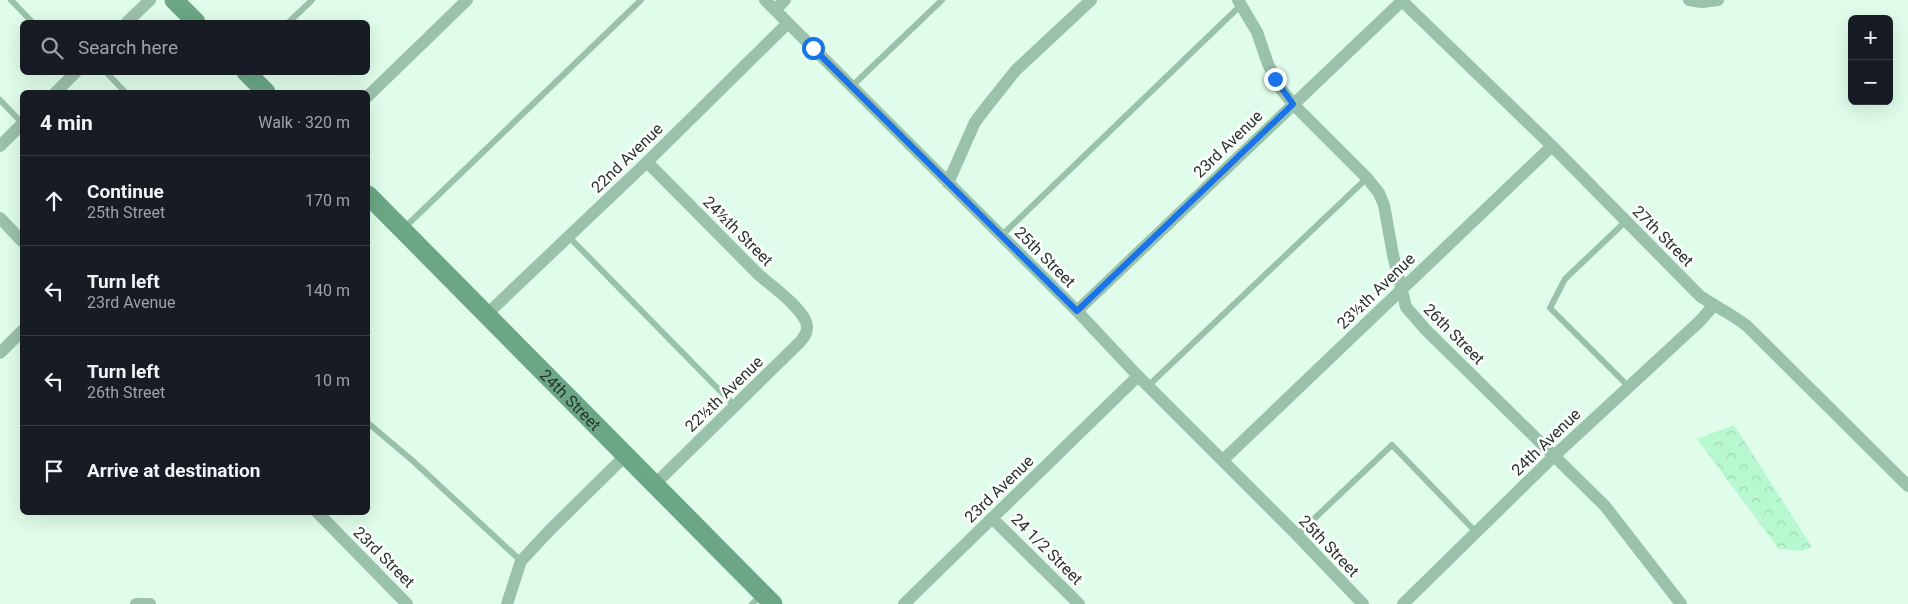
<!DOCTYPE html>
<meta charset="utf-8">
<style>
:root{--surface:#171b24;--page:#20242c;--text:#f1f3f6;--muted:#9ea1a6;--line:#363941}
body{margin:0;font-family:Roboto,sans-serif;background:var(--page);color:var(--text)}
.controls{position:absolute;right:15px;top:15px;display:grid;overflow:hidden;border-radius:8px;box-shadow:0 5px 20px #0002}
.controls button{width:45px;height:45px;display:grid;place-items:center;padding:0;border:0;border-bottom:1px solid var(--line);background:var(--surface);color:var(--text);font:25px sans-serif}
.stop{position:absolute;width:15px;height:15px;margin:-11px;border:4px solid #1a73e8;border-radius:50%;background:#fff}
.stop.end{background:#1a73e8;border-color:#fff;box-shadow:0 1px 5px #0008}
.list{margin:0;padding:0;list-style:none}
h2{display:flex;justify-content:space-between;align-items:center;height:65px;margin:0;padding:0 20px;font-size:21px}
h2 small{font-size:16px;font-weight:400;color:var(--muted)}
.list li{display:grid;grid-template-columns:32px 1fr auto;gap:15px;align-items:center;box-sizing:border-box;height:90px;padding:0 20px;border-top:1px solid var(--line)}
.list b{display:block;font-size:19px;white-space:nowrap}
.list p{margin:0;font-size:16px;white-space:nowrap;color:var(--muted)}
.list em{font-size:16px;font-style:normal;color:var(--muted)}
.icon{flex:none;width:28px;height:28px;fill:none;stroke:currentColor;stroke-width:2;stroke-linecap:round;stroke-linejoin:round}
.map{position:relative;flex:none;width:1908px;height:604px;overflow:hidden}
.search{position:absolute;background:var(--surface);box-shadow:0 5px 20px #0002;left:20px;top:20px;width:350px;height:55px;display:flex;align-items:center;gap:12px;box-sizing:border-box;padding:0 18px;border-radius:8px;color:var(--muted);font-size:19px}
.panel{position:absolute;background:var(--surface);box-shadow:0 5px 20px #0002;left:20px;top:90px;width:350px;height:425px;border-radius:8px}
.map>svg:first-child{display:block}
.forest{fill:url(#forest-crowns)}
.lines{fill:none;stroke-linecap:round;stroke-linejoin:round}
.lane{stroke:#9ac1a9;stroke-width:6}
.street{stroke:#9ac1a9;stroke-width:12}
.secondary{stroke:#6ba785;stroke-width:19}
.route{stroke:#1a73e8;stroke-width:6}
.labels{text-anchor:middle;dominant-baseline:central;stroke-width:5;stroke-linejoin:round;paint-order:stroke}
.street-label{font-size:16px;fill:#28332c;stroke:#fff}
</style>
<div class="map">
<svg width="1908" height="604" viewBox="0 0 1908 604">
<defs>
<pattern id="forest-crowns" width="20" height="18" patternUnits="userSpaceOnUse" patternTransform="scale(1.25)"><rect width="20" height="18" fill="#b8f8d1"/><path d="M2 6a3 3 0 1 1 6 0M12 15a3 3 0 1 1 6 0" fill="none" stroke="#9ed5b4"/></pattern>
</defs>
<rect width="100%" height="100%" fill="#dffdea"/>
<path class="forest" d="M1734,425l78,122 -12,4 -21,-2 -82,-110z"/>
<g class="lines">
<path class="lane" d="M11,0l21,22
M289,22l23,-22
M106,72l19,20
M851,87l91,-87
M0,100l22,23
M1626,221l-61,58 -15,29 79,79
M403,229l238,-229
M568,236l167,170
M1001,236l240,-231
M1148,386l219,-208
M368,423l45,38 108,100
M1297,535l95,-90 84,87
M752,604l10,-10"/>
<path class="street" d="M765,0l312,311 61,65 159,159 66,69
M1238,0l19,32 11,32 13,25 12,15 74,74 12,15 5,12 9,50 13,52 20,23 179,176 76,98
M1401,0l151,146 148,150c16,11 32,18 47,30l161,160
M1689,0l13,2 16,-2
M775,10l10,-10
M127,22l23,-22
M56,92l20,-20
M368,96l99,-96
M0,146l22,-22
M647,162c37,37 73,74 110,111 14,13 42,32 49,49 3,8 -1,14 -6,20l-145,142
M948,183l27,-61 13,-17 28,-35 75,-70
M0,218l22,23
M1077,311l325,-310
M486,315l161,-153 141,-139
M0,353l22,-22
M1223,460l329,-314
M317,512l90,92
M992,518l87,86
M136,604h14
M507,604l14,-43 27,-29 78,-77
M904,604l234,-228
M1403,604l151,-148 146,-135 14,-16"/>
<g class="secondary">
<path d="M174,0l22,22"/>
<path d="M246,72l20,20"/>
<path id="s1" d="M368,195l405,409"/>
</g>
</g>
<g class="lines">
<path class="route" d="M813,48l264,263 216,-207 -18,-25"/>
</g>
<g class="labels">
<g class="street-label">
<text transform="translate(1228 144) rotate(-44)">23rd Avenue</text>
<text transform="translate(627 158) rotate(-44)">22nd Avenue</text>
<text transform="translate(738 231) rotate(45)">24½th Street</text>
<text transform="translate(1663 236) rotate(45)">27th Street</text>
<text transform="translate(1045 257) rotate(45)">25th Street</text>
<text transform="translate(1376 291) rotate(-44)">23½th Avenue</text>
<text transform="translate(1454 334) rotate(45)">26th Street</text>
<text transform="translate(724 394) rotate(-44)">22½th Avenue</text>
<text stroke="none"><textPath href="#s1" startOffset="288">24th Street</textPath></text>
<text transform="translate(1546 442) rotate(-44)">24th Avenue</text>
<text transform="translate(999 489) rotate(-44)">23rd Avenue</text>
<text transform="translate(1329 546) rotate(46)">25th Street</text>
<text transform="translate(1047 549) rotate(45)">24 1/2 Street</text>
<text transform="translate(384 557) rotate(45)">23rd Street</text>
</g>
</g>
</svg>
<div class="controls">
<button>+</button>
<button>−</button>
</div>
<div class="stop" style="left:813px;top:48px"></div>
<div class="stop end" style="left:1275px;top:79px"></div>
<div class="search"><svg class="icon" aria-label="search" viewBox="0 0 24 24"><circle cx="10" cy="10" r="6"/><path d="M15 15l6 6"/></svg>Search here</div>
<section class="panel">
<h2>4 min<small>Walk · 320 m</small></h2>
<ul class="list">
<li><svg class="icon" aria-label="ahead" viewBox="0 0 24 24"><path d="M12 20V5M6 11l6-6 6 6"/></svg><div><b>Continue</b><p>25th Street</p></div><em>170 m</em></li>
<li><svg class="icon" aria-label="left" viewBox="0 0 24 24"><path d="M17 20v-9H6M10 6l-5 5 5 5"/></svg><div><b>Turn left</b><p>23rd Avenue</p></div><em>140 m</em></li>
<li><svg class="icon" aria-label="left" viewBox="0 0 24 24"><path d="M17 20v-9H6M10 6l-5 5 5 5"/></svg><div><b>Turn left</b><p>26th Street</p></div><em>10 m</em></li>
<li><svg class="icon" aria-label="arrive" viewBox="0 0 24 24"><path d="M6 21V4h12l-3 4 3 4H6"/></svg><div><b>Arrive at destination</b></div></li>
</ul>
</section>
</div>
